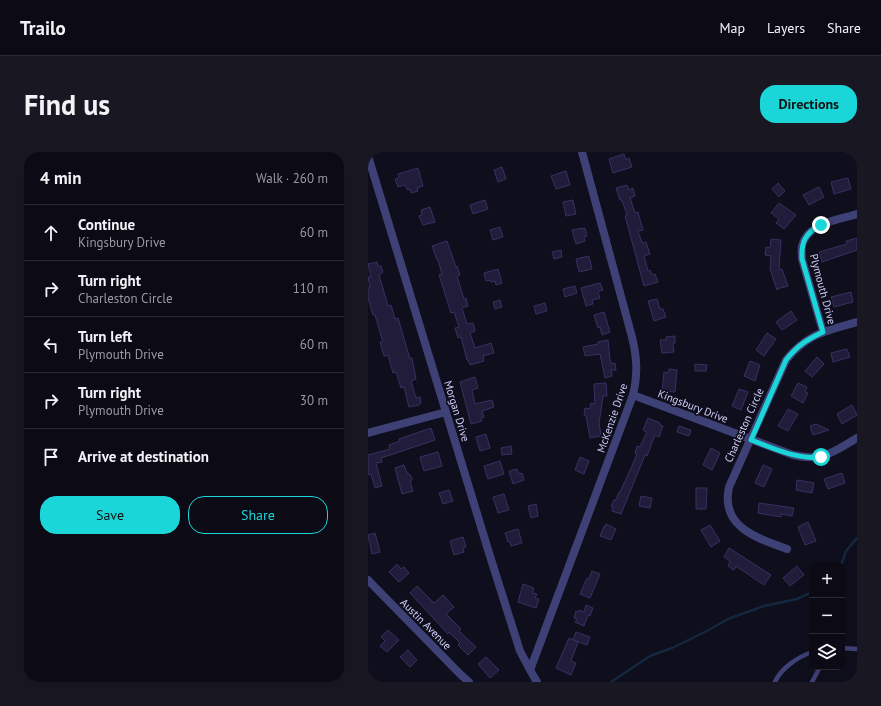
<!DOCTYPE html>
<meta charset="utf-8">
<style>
:root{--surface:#0b0a15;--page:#191822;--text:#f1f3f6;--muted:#9a9aa0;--line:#2b2b34;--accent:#1bd6d8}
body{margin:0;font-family:"PT Sans",sans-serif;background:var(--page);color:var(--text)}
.controls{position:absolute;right:12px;bottom:12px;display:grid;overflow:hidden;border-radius:8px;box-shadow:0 4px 16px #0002}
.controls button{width:36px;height:36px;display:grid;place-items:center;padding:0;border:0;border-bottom:1px solid var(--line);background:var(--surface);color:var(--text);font:20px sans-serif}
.stop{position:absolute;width:12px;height:12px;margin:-9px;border:3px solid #1bd6d8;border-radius:50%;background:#fff}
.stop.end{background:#1bd6d8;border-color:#fff;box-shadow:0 1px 4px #0008}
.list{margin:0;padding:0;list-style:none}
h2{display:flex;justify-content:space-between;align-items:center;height:52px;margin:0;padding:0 16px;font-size:17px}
h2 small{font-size:13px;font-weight:400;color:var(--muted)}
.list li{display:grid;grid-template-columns:26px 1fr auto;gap:12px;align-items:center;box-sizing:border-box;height:56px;padding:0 16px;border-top:1px solid var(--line)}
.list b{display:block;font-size:15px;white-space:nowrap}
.list p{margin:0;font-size:13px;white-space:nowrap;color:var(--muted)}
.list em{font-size:13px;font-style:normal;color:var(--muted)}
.actions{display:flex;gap:8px;padding:12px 16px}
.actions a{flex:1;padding:9px 0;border:1px solid var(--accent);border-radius:16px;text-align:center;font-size:14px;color:var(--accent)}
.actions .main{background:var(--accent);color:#111}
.icon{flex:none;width:22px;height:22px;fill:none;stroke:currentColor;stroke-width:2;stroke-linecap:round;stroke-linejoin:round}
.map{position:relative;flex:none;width:489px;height:530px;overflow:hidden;border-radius:16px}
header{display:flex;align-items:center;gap:24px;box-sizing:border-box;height:56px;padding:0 20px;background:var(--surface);border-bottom:1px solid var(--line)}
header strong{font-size:19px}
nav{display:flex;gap:22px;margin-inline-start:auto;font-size:14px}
.intro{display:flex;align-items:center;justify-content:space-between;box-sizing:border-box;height:96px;padding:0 24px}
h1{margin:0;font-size:28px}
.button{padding:10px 18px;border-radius:16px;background:var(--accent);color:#111;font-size:14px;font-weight:700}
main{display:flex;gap:24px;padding:0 24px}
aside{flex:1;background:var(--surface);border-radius:16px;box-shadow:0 4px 16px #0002}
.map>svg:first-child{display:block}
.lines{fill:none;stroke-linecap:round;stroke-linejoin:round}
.stream{stroke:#13283f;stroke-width:2.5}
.building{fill:#201c3a;stroke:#363163}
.lane{stroke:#3e4175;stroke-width:4.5}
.street{stroke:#3e4175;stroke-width:8}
.route{stroke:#1bd6d8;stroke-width:5}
.labels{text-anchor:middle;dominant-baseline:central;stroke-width:3.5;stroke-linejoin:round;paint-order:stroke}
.street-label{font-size:11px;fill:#cfcef9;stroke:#0f0e1c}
</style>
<header>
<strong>Trailo</strong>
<nav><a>Map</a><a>Layers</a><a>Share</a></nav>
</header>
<div class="intro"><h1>Find us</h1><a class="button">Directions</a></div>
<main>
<aside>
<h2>4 min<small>Walk · 260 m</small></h2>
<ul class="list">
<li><svg class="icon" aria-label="ahead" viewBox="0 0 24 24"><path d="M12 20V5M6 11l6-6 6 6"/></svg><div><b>Continue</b><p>Kingsbury Drive</p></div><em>60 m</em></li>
<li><svg class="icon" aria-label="right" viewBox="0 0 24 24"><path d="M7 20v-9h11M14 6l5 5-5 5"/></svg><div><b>Turn right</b><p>Charleston Circle</p></div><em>110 m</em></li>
<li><svg class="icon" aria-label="left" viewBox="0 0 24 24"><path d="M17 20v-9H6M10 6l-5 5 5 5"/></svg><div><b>Turn left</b><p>Plymouth Drive</p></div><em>60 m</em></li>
<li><svg class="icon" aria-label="right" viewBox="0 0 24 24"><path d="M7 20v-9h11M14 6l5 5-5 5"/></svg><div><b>Turn right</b><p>Plymouth Drive</p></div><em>30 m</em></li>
<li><svg class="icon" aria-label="arrive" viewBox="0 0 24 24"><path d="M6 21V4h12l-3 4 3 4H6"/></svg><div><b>Arrive at destination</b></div></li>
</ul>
<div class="actions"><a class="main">Save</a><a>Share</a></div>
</aside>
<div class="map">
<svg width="489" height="530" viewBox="0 0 489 530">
<rect width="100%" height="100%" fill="#0f0e1c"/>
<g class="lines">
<path class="stream" d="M473,413l5,-14 11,-13
M243,530l39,-26 22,-8 35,-17 21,-12 36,-13 33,-7 15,-7"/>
</g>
<path class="building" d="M256,2l2,6 3,-2 3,9 -19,6 -4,-14z
M134,15l4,12 -8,3 -4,-12z
M50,16l5,18 -6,2 1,3 -7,2 -1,-4 -3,1 -2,-5 -7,2 -3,-8 4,-1 -1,-4z
M198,19l4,14 -14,4 -5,-13z
M480,26l3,11 -17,5 -3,-12z
M410,31l7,8 -6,6 -7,-8z
M259,33l2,5 4,-2 2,8 -5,2 5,15 3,-1 5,18 -5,1 4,12 4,-1 4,12 -6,2 4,15 2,-1 2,5 3,-1 3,8 -14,4 -19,-70 2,-1 -5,-15h-2l-4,-12z
M451,35l5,10 -15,8 -6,-10z
M117,48l3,9 -15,5 -3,-9z
M205,48l3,14 -10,2 -3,-14z
M411,51l17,12 -12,14 -8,-6 3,-4 -8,-6z
M62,55l5,15 -12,3 -4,-9 3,-1 -1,-5z
M132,75l3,10 -10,3 -3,-10z
M214,76v1l3,-1 2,8 -3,1 1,4 -9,3 -4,-14z
M489,86v12l-35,12 -3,-10 28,-8 -1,-3z
M403,87l10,1 -2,30 3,-1 6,17 -11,3v1l-7,-21 1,-13 -6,-1 1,-8 4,1z
M79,89l9,26 1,-1 3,9 -3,1 7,23 2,-1 2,8 -6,2 5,16 6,-1 2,8 -5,2 5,15 16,-5 3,10 -11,3 1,5 -14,4 -2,-5h-1l-6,-23 -3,1 -3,-10 4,-1 -5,-15 -3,1 -12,-38 3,-1 -4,-14h-1l-5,-14z
M193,98l1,7 -8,2 -2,-7z
M221,104l3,13 -13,3 -3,-13z
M9,110l1,4h3l2,6 -4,3 9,31 3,-1 4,14 3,-1 12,41 2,-1 4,21 -5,2 5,17 4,-1 1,6 -2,2 -10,2 -5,-20 -3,1 -5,-16 -3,1 -5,-18 -4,1 -4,-14h3l-8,-27h-2l-5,-17v-10l2,-1 -2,-10h3l-3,-13z
M130,117l4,14 -6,2 -1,-4 -4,1 -1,-2 -4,1 -2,-8z
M232,131l3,7 -5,2 2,6 -8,2 1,4 -7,2 -5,-18z
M207,134l2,7 -12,4 -2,-8z
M483,140l2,10 -19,5 -3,-10z
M289,147l3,10h3l3,8 -12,4 -6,-20z
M132,148l2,7 -7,2 -2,-7z
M177,151l2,8 -11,3 -2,-8z
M423,159l6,9 -15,10 -6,-8z
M236,160l6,20 -8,3 -2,-8 -2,1 -4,-13z
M399,181l9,6 -12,17 -8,-6z
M307,184v7h-2l1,9 -12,1 -2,-13h6v-3z
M240,188l2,20 2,4 3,-1 1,7h-5l1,6 -7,2 -5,-24 -15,2 -2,-9 15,-3v-2z
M479,197l3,8 -17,5 -2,-9z
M449,205l7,7 -12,13 -7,-6z
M382,209l10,4 -5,16 -11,-5z
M327,212l12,1 -1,6h-11z
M301,217l8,1 -2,22 -13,-1 2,-19 4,1z
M107,225l3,11 -6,2 3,14 17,-4 2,7 -12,4 2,6 -3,1 1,3 -11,3 -11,-42z
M238,231l1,13h-4l-4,27 2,13 -11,2 -4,-22 -2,-1 1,-7 5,1 1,-6 4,1 -1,-20z
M430,231l9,4 -2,5 3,1 -5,10 -12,-7z
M371,237l9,3 -7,18 -9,-4z
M484,253l5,10 -15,9 -5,-10z
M420,257l10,5 -10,17 -10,-5z
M280,266l12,5v2l3,1 -4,11 -4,-2 -8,21 -2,-1 -24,59 -9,-3 1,-4 -2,-1 3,-6h2l3,-8h1l12,-26 5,-12 -2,-1 2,-7 3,1 7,-15 -4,-2z
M448,272l13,6 -16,5 -3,-9z
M311,274l12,4 -2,6 -12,-4z
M63,276l4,12 -54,18 1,4 -6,1 6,23 -7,2 -4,-14 -3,1v-20l22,-6 -1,-4 11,-4 -1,-2z
M118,282l4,14 -10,3 -4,-14z
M143,294l1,8 -10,1 -1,-7z
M343,296l9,5 -8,17 -9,-5z
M70,300l4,14 -18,5 -4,-14z
M212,305l9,4 -5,13 -9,-4z
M132,309l4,13 -16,5 -4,-13z
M36,313l2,6 5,5 1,4 -2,1 3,10 -11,3 -7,-26z
M395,313l9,4 -8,18 -9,-4z
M149,317l2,5 3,-1 2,7 -11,4 -4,-13z
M474,321l3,10 -17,6 -4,-10z
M429,328l17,3 -2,10 -16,-3z
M328,336h11l-1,21h-10z
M81,338l4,11 -10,3 -4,-11z
M136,342l5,16 -11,3 -5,-16z
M273,344l11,2 -2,10 -11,-2z
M391,351l35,5 -2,8 -11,-2v3l-23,-4z
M168,352l2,12 -7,2 -3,-12z
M440,370l8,19 -11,4 -7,-18z
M238,372l10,5 -5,11 -11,-4 4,-10 1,1z
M342,373l10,16 -9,6 -10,-17z
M150,377l4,14 -11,3 -1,-4h-2l-3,-9z
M7,381l5,19 -8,2 -4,-19z
M95,385l3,10 -3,1 1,4 -10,3 -4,-14z
M361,396l42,27 -7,10 -28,-19 -2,4 -6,-4 2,-5 -6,-4z
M29,412l4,5 3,-2 5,6 -10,9 -10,-10z
M429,414l7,9 -14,11 -7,-8z
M224,419l8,3 -10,24 -10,-4 7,-16 2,1z
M155,432l11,4 -2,5 5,1 -2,4 4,1 -3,9 -18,-6z
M49,434l17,17 9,-8 11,12 -8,7 15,15 -2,2 17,16 -8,8 -10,-10 2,-2 -11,-11 -1,2 -38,-41z
M218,453l7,3 -3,8 -2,-1 -4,11 -9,-4 2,-3 -3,-1 2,-7 2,1 1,-2 5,2z
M20,478l11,10 -12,12 -7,-6 5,-5 -4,-4z
M208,480l14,5 -3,8 -14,-5z
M201,486l9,4 -7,19 5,2 -5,12 -15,-7z
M40,498l9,10 -7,7 -10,-10z
M118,505l13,13 -9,8 -12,-14z"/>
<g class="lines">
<path class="lane" d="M474,496l15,1
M407,530c6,-14 23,-25 37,-30
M444,530l8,-15"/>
<path class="street" d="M0,4l121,397 31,98 10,19
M455,180l-21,-73c0,-4 -1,-9 0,-13 5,-23 36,-26 55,-32
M265,243l160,60c30,7 40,-3 64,-17
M0,281l78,-21
M419,397c-30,-11 -67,-22 -58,-62l57,-127c22,-27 40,-29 71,-38
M0,428l92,94 9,8
M169,530l-7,-12 103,-275c5,-22 4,-37 -1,-58l-50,-185"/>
</g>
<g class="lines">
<path class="route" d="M453,73c-16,8 -20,17 -19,34l21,73c-17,8 -26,14 -37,28l-35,80c22,8 46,20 70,17"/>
</g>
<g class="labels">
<g class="street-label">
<text transform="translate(455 137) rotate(75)">Plymouth Drive</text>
<text transform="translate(325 254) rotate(21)">Kingsbury Drive</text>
<text transform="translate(89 259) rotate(73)">Morgan Drive</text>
<text transform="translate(244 266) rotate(-71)">McKenzie Drive</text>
<text transform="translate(376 273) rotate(-66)">Charleston Circle</text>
<text transform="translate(58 472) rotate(45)">Austin Avenue</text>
</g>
</g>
</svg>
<div class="controls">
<button>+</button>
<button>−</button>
<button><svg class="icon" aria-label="layers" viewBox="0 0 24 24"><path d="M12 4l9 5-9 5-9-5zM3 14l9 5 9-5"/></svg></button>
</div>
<div class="stop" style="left:453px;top:305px"></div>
<div class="stop end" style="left:453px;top:73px"></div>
</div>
</main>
